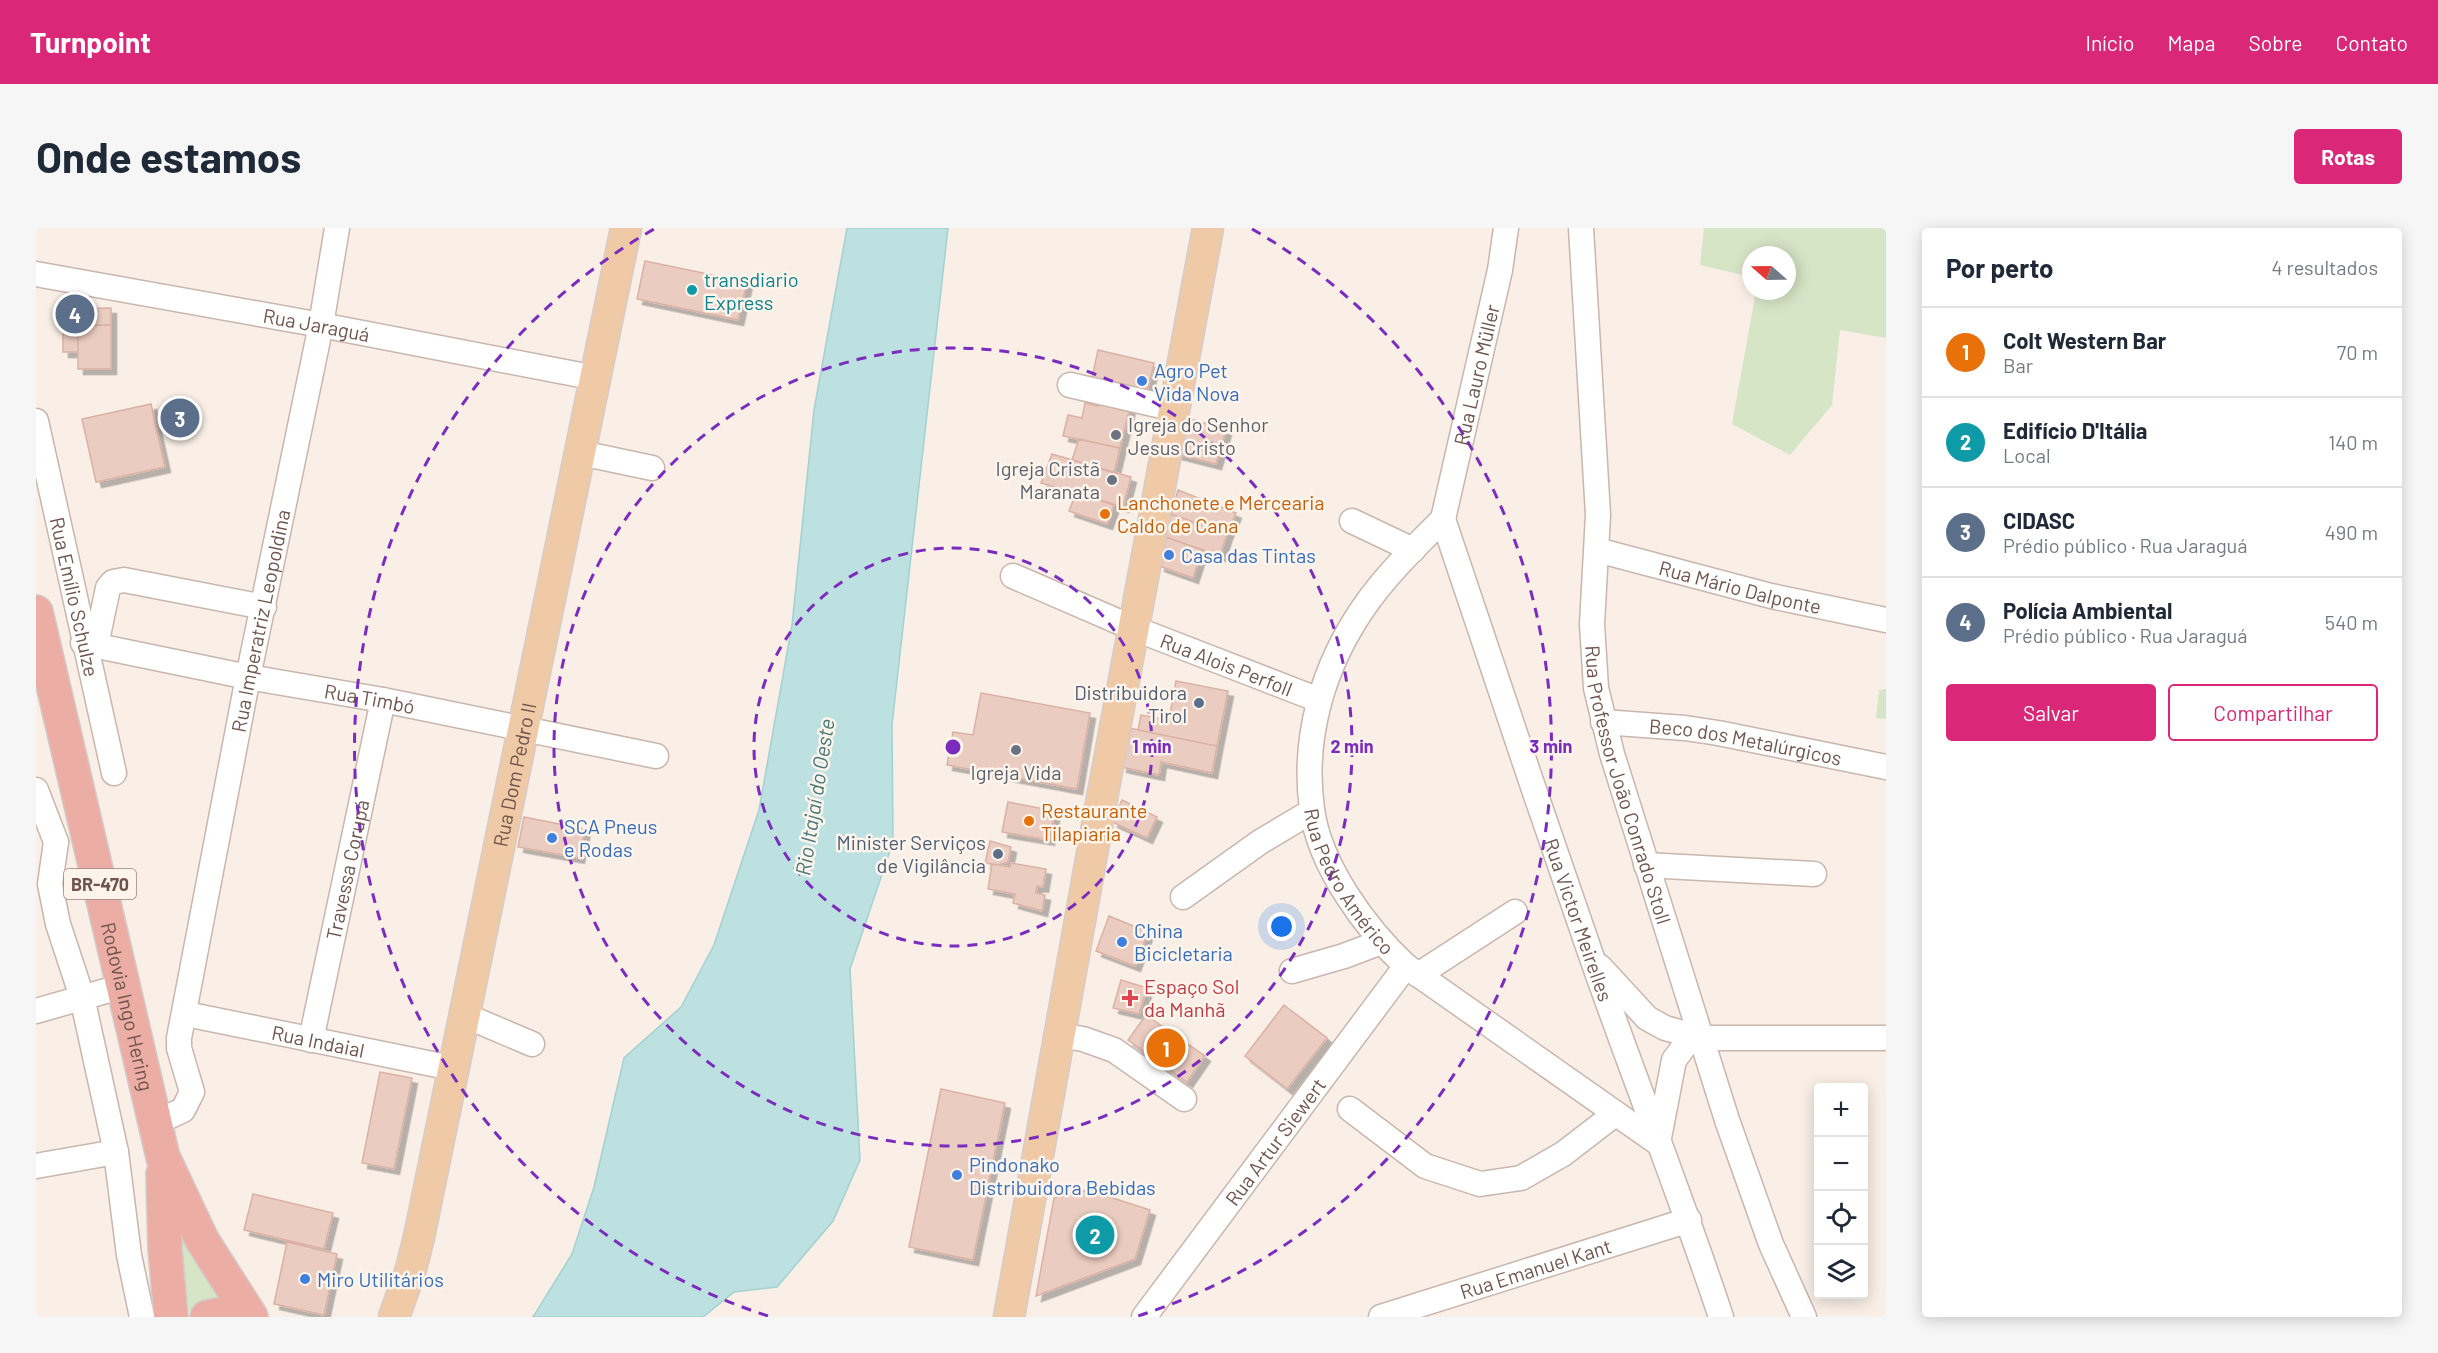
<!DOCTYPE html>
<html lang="pt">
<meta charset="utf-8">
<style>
:root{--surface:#fff;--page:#f6f6f7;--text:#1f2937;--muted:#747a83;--line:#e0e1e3;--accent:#db2777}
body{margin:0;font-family:Barlow,sans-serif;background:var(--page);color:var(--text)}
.controls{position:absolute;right:18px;bottom:18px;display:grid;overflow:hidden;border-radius:6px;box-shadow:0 3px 15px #0003}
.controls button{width:54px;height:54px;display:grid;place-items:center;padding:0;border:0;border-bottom:2px solid var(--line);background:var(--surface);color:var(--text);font:30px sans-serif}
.compass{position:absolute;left:1706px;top:18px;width:54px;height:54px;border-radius:50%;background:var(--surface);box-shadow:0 3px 15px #0003;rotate:290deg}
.you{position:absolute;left:1246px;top:699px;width:21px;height:21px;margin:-15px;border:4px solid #fff;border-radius:50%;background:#1a73e8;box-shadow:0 0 0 9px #1a73e833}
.badge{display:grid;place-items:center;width:39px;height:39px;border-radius:50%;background:var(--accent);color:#fff;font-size:20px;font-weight:700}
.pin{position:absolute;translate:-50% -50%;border:3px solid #fff;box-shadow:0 2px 6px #0006}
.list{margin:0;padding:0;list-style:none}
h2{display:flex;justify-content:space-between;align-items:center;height:78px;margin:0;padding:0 24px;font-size:26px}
h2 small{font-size:20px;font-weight:400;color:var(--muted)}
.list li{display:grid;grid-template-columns:39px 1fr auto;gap:18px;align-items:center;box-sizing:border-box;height:90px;padding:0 24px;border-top:2px solid var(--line)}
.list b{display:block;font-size:22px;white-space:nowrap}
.list p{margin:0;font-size:20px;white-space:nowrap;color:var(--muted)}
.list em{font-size:20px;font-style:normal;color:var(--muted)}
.actions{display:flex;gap:12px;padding:18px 24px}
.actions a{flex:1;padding:14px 0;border:2px solid var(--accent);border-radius:6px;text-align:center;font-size:21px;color:var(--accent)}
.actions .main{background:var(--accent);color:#fff}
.icon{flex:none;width:33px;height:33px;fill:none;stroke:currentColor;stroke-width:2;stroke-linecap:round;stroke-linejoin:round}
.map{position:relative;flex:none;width:1850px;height:1089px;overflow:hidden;border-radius:6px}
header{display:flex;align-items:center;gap:36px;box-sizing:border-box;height:84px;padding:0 30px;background:var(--accent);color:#fff}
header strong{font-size:28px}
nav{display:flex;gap:33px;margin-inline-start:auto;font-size:21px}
.intro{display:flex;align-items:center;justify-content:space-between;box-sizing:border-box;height:144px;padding:0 36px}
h1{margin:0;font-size:42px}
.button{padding:15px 27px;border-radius:6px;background:var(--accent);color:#fff;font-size:21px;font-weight:700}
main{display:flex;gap:36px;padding:0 36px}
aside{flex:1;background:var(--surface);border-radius:6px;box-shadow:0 3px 15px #0003}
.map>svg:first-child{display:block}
.green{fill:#d7e5c7}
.water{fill:#bde0e0;stroke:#a5d0d1;stroke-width:1.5}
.building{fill:#ebccc1;stroke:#dcb1a4;stroke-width:1.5;filter:url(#shadow)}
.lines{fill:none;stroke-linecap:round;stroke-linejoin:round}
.minor-casing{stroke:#c9b6ae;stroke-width:27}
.major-casing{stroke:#d4ccca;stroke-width:33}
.highway-casing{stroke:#d4ccca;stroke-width:36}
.minor{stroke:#fff;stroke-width:24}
.major{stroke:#f0caa7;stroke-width:30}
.highway{stroke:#ecada5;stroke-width:33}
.ring{fill:none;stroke:#7b2cbf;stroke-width:3;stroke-dasharray:10 8}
.culture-dot{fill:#0f9aa8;stroke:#fdf4ec;stroke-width:2}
.shop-dot{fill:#3f7fe0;stroke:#fdf4ec;stroke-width:2}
.worship-dot{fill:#6b7280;stroke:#fdf4ec;stroke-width:2}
.food-dot{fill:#e8710a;stroke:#fdf4ec;stroke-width:2}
.service-dot{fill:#5c6f8a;stroke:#fdf4ec;stroke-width:2}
.health-dot{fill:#e0444e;stroke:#fdf4ec;stroke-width:2}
.labels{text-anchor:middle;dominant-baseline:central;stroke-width:5;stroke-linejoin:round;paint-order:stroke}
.shield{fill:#fdf4ec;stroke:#9a857d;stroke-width:1.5}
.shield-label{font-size:18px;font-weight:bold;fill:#6f554e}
.culture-label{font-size:20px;fill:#0d838f;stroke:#fdf4ec;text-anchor:start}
.street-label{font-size:20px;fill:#6f554e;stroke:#fdf4ec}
.shop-label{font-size:20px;fill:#366cbe;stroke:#fdf4ec;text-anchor:start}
.worship-label{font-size:20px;fill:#5b616d;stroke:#fdf4ec;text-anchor:start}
.food-label{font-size:20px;fill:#c56008;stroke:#fdf4ec;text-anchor:start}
.service-label{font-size:20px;fill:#4e5e75;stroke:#fdf4ec;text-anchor:end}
.health-label{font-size:20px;fill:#be3a42;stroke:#fdf4ec;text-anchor:start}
.water-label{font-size:21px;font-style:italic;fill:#477879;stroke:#fdf4ec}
.centre{fill:#7b2cbf;stroke:#fdf4ec;stroke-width:3}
.ring-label{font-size:18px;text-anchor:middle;font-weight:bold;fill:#7b2cbf;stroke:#fdf4ec;stroke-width:5;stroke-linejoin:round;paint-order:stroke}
</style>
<header>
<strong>Turnpoint</strong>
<nav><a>Início</a><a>Mapa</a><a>Sobre</a><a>Contato</a></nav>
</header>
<div class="intro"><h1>Onde estamos</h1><a class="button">Rotas</a></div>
<main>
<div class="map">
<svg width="1850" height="1089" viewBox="0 0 1850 1089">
<defs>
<filter id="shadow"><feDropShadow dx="5.5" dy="5.5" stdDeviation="0" flood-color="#0004"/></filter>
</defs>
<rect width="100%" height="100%" fill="#f9efe6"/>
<path class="green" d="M1668,0h182v110l-46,-8 -8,75 -42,50 -58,-31 24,-133h31v-36h-36v22l-51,-12z
M1850,461v30l-10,-1 3,-28z
M130,944l65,134 -24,-4 -29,15z"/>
<path class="water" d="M811,0h101l-56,497 1,117 -43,127 10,191 -27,61 -56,66 -43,5 -31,25h-170l39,-63 22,-67 30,-129 57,-51 33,-62 45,-135 33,-185 22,-215z"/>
<path class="building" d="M609,33l102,21 -9,38 -101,-21z
M75,80v17l-48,1 -1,-17z
M42,97v27h-15v-26z
M42,97h33v44h-33z
M1062,122l56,13 -8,33 -55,-13z
M1064,169l31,6 -11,45 -57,-12 5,-21 14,3 3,-15 13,3z
M115,176l14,63 -69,15 -14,-63z
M1149,189l41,13 -10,34 -40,-10z
M1043,211l41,9 -6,25 -42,-13z
M1016,226l79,23 -8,30 -82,-24z
M1142,262l58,23 -9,21 -56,-20z
M1040,265l38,12 -7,19 -38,-13z
M1135,286l56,20 -7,22 -54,-19z
M1130,309l36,13 -9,28 -34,-12z
M1140,453l52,10 -11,55 -79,-16 3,-15 28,5z
M945,465l109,20 -13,76 -130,-24 6,-33 20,3z
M1093,500l88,18 -5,27 -51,-11 -2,13 -38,-8z
M1086,572l35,17 -10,21 -35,-16z
M972,574l47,9 -6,29 -47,-8z
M488,589l61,12 -6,29 -61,-11z
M954,613l21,6 -3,15 -9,3 -14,-2z
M975,635l35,6 -3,18 -6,-1 -1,7 9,2 -3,16 -29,-8 2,-9 -27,-5 4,-25 18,3z
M1073,688l39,16 -13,34 -39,-15z
M1085,752l26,8 -8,26 -26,-6z
M1248,777l43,33 -40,51 -42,-33z
M1110,787l59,41 -18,26 -59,-42z
M344,844l32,6 -18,91 -32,-6z
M905,861l64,14 -32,157 -64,-13z
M1052,962l62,20 -15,49 -99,37 18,-98z
M217,966l80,19 -9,36 -80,-19z
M251,1014l50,12 -13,61 -50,-11z"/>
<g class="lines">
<g class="minor-casing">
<g id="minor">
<path id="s1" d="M1545,0l17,287 -6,109 4,64 16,66 115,366 44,124 33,73"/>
<path id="s2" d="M0,46l285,51 275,53"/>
<path d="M1034,157l105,24"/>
<path id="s3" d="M0,193l78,352"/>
<path d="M545,225l71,15"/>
<path id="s4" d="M1407,291c-28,28 -57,56 -79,88 -41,59 -62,131 -52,202 7,56 54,120 94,157l252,177 16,-83 12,-16 15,-6"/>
<path id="s5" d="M1407,291c49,147 98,293 149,439 42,120 89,238 129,359"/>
<path id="s6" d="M1407,291l57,-249 6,-42"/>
<path d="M1316,293l61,29"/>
<path id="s7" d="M1561,322l174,46 115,24"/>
<path id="s8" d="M977,348l120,52 186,72"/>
<path id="s9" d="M47,415l165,34 135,23 273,56"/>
<path d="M60,417l12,-57 5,-6 11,-2 140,27"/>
<path id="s10" d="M1567,494l82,6 33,5 168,34"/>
<path d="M0,562l20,52"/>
<path d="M20,614l-6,42 8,40 24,73 34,155 13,103 13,62"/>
<path d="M1610,637l168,9"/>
<path d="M1147,669l77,-55 52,-31"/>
<path d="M1564,739l47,51 18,10 36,10h185"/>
<path d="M1256,743l52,-15 37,-14"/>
<path d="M1382,747l97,-63"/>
<path d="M0,783l87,-25"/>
<path id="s11" d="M150,786l266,54"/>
<path d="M428,787l68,29"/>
<path d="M1023,807l24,4 31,11 70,49"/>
<path id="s12" d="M275,812l72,-340"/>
<path d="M1314,881l75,57 55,18 41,-6 42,-24 52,-40"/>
<path id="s13" d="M119,895l28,-13 9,-18 -13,-44v-10l69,-361 73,-352 16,-97"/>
<path d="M0,938l80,-14"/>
<path id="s14" d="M1108,1089l262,-351"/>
<path id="s15" d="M1345,1089l308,-97"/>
</g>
</g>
<g class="major-casing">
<g id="major">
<path id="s16" d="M358,1089l17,-48 8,-32 207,-1009"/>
<path d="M973,1089l91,-508 108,-581"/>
</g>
</g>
<g class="highway-casing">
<g id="highway">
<path id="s17" d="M0,384l127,545 39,83 49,77"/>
<path d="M127,946l2,75 6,68"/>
<path d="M171,1089c14,-4 26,-4 40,0"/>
</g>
</g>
<use href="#minor" class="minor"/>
<use href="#major" class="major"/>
<use href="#highway" class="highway"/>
</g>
<g class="ring">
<circle cx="917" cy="519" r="199"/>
<circle cx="917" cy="519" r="399"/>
<path d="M732 1088A598 598 0 0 1 618 1M1216 1A598 598 0 0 1 1102 1088"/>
</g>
<circle class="culture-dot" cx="656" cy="62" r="6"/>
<g class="shop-dot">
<circle cx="1106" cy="153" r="6"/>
<circle cx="1133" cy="327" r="6"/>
<circle cx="516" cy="610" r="6"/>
<circle cx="1086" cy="714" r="6"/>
<circle cx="921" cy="947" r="6"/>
<circle cx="269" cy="1051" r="6"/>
</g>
<g class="worship-dot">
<circle cx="1080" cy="207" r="6"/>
<circle cx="1076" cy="252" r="6"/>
<circle cx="980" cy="522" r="6"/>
</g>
<g class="food-dot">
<circle cx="1069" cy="286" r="6"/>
<circle cx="993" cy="593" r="6"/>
</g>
<g class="service-dot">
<circle cx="1163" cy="475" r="6"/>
<circle cx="962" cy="626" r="6"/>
</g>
<path class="health-dot" d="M1091 761h6v6h6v6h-6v6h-6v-6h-6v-6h6z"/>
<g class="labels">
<rect class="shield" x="28" y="641" width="72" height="30" rx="4.5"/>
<g class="shield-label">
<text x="64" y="656">BR-470</text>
</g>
<g class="culture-label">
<text x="668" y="51">transdiario<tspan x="668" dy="23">Express</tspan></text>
</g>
<g class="street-label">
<text stroke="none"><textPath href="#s2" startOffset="285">Rua Jaraguá</textPath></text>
<text stroke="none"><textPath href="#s6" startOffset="148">Rua Lauro Müller</textPath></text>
<text stroke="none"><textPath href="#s7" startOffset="148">Rua Mário Dalponte</textPath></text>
<text stroke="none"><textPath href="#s3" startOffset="180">Rua Emílio Schulze</textPath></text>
<text stroke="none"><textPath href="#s13" startOffset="532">Rua Imperatriz Leopoldina</textPath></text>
<text stroke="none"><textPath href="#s8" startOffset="231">Rua Alois Perfoll</textPath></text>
<text stroke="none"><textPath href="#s9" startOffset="292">Rua Timbó</textPath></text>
<text stroke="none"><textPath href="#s10" startOffset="144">Beco dos Metalúrgicos</textPath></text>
<text stroke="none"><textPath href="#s16" startOffset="556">Rua Dom Pedro II</textPath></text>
<text stroke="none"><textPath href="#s1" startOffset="562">Rua Professor João Conrado Stoll</textPath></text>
<text stroke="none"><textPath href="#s12" startOffset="174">Travessa Corupá</textPath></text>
<text stroke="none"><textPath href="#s4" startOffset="414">Rua Pedro Américo</textPath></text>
<text stroke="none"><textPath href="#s5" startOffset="423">Rua Victor Meirelles</textPath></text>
<text stroke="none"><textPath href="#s17" startOffset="405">Rodovia Ingo Hering</textPath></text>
<text stroke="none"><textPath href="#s11" startOffset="135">Rua Indaial</textPath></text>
<text stroke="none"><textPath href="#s14" startOffset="219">Rua Artur Siewert</textPath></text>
<text stroke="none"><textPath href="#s15" startOffset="162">Rua Emanuel Kant</textPath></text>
</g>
<g class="shop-label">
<text x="1118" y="142">Agro Pet<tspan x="1118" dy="23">Vida Nova</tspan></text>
<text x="1145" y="327">Casa das Tintas</text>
<text x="528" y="598">SCA Pneus<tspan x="528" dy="23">e Rodas</tspan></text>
<text x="1098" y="702">China<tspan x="1098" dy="23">Bicicletaria</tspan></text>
<text x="933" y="936">Pindonako<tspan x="933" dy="23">Distribuidora Bebidas</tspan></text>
<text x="281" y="1051">Miro Utilitários</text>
</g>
<g class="worship-label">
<text x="1092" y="196">Igreja do Senhor<tspan x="1092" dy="23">Jesus Cristo</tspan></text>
<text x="1064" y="240" text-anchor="end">Igreja Cristã<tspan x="1064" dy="23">Maranata</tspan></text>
<text x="980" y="544" text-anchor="middle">Igreja Vida</text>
</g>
<g class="food-label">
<text x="1081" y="274">Lanchonete e Mercearia<tspan x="1081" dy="23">Caldo de Cana</tspan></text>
<text x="1005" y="582">Restaurante<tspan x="1005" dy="23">Tilapiaria</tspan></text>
</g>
<g class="service-label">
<text x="1151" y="464">Distribuidora<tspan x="1151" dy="23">Tirol</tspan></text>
<text x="950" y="614">Minister Serviços<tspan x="950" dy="23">de Vigilância</tspan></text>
</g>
<g class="health-label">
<text x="1108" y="758">Espaço Sol<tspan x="1108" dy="23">da Manhã</tspan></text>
</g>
<g class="water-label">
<text transform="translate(778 569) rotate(-81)">Rio Itajaí do Oeste</text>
</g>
</g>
<circle cx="917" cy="519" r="9" class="centre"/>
<g class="ring-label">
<text x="1116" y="525">1 min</text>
<text x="1316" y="525">2 min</text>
<text x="1515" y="525">3 min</text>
</g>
</svg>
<div class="controls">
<button>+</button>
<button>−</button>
<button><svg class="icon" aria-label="locate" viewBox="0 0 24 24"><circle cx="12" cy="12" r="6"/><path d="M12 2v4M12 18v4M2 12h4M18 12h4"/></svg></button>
<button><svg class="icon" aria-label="layers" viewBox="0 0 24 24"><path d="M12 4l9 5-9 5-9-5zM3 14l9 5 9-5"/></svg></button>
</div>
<svg class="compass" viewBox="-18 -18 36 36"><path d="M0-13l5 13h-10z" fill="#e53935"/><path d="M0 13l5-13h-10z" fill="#747a83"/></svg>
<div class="you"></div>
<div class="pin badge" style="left:1130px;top:820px;background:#e8710a">1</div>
<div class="pin badge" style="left:1059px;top:1007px;background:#0f9aa8">2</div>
<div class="pin badge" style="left:144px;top:190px;background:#5c6f8a">3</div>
<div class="pin badge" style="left:39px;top:86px;background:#5c6f8a">4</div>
</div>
<aside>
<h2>Por perto<small>4 resultados</small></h2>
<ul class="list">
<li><span class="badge" style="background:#e8710a">1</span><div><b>Colt Western Bar</b><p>Bar</p></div><em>70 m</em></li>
<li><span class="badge" style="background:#0f9aa8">2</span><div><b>Edifício D'Itália</b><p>Local</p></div><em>140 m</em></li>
<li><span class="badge" style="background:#5c6f8a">3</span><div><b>CIDASC</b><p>Prédio público · Rua Jaraguá</p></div><em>490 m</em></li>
<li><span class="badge" style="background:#5c6f8a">4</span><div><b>Polícia Ambiental</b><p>Prédio público · Rua Jaraguá</p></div><em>540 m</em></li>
</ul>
<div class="actions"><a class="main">Salvar</a><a>Compartilhar</a></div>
</aside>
</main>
